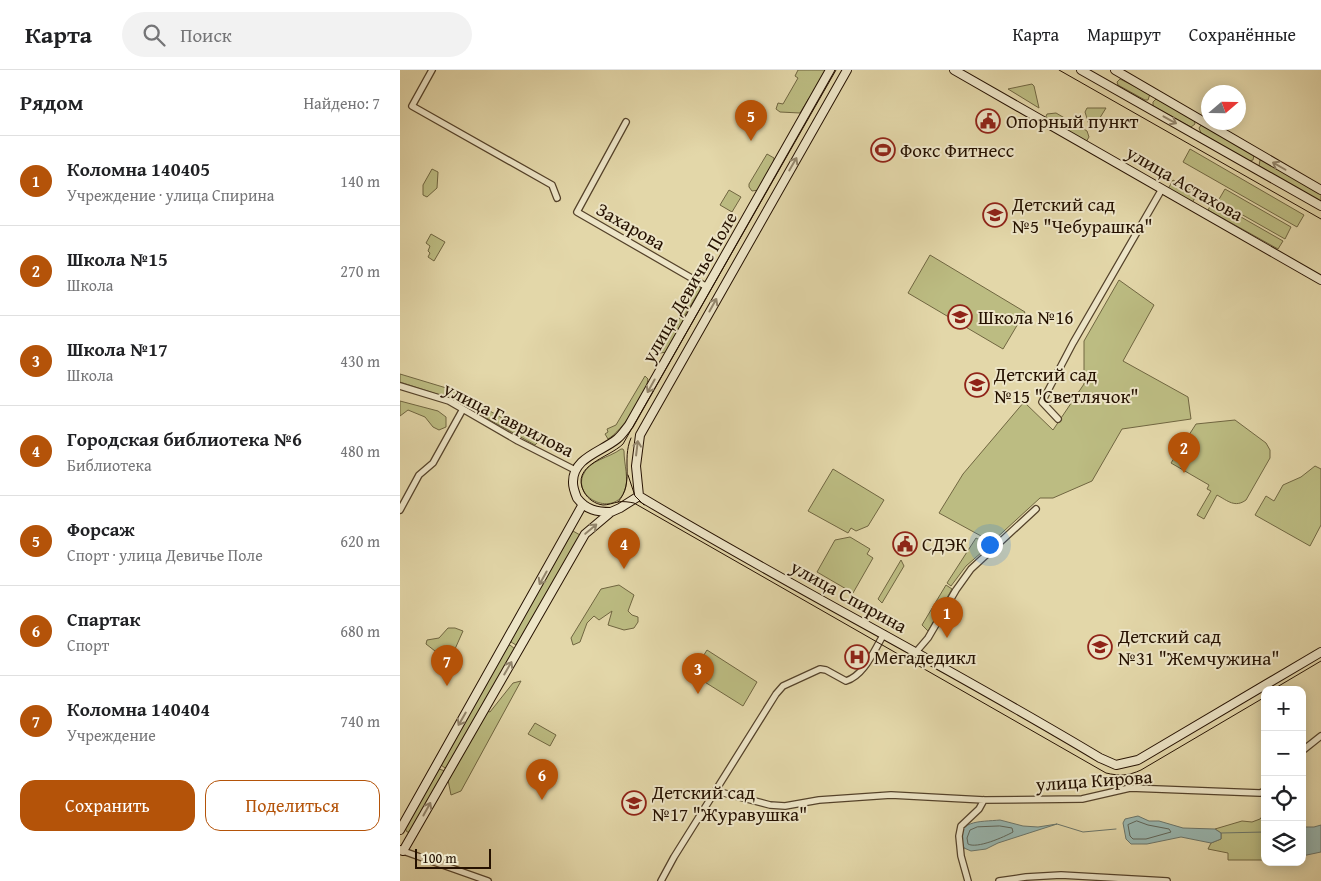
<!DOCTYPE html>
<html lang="ru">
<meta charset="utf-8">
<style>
:root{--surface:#fff;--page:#f2f2f2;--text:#202124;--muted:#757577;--line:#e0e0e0;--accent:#b45309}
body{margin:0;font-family:"Gentium Book Plus",serif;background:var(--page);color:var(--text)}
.controls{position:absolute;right:15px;bottom:15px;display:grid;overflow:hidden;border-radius:10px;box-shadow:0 2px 12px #0003}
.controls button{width:45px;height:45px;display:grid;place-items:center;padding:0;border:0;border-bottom:1px solid var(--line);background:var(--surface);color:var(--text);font:25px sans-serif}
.compass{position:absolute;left:801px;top:15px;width:45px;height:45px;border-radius:50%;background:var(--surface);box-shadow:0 2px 12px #0003;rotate:70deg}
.scale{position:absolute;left:15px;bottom:12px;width:76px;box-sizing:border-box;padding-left:5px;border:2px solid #251100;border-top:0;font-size:14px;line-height:18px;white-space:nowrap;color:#251100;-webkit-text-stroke:4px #ede5c7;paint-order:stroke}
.you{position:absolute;left:589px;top:474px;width:18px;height:18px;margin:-12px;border:4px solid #fff;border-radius:50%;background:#1a73e8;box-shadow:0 0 0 8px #1a73e833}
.badge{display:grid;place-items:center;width:32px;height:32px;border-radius:50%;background:var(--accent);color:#fff;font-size:16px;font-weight:700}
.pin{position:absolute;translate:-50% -41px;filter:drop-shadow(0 1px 2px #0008)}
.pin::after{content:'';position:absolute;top:26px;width:18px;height:15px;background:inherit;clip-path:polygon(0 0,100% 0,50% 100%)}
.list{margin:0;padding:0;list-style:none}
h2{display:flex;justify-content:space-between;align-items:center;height:65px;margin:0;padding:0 20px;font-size:21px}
h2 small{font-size:16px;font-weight:400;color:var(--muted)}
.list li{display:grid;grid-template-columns:32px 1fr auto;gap:15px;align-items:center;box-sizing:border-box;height:90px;padding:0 20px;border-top:1px solid var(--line)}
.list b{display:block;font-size:19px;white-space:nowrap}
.list p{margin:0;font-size:16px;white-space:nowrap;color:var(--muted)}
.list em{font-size:16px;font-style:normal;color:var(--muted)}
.actions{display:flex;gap:10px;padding:15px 20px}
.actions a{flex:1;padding:11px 0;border:1px solid var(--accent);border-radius:15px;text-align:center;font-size:18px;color:var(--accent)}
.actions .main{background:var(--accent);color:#fff}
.icon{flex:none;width:28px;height:28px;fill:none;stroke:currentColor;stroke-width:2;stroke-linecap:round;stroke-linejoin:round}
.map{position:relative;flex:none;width:921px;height:811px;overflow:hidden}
header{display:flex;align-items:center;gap:30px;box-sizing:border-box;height:70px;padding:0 25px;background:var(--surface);border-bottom:1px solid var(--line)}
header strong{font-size:24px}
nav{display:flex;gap:28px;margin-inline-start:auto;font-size:18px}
.search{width:350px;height:45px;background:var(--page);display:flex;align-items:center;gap:12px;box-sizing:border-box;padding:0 18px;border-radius:28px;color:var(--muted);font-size:19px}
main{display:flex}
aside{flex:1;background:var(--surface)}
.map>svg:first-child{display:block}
.green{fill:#bcbc82;stroke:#706641}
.water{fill:#98b7b1;stroke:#6a756a}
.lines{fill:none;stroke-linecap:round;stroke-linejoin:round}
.shore{stroke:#5e6458;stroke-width:1}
.stream{stroke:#6a756a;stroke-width:1}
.street-casing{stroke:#54422a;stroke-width:8}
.secondary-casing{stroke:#251100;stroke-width:10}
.street{stroke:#ede5c7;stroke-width:5.5}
.secondary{stroke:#ede5c7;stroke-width:8}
.tram{stroke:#251100;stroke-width:1}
.oneway{stroke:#93866d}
.labels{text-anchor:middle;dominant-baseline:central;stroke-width:4;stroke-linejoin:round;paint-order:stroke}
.poi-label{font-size:19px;fill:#251100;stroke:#ede5c7;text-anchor:start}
.street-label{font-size:19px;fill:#251100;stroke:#ede5c7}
</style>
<header>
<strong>Карта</strong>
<div class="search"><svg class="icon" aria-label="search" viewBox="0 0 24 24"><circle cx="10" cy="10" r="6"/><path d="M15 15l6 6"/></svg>Поиск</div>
<nav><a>Карта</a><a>Маршрут</a><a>Сохранённые</a></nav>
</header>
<main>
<aside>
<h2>Рядом<small>Найдено: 7</small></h2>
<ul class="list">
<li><span class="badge">1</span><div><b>Коломна 140405</b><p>Учреждение · улица Спирина</p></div><em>140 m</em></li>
<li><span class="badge">2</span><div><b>Школа №15</b><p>Школа</p></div><em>270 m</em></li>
<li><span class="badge">3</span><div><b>Школа №17</b><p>Школа</p></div><em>430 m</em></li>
<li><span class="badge">4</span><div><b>Городская библиотека №6</b><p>Библиотека</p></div><em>480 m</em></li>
<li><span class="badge">5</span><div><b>Форсаж</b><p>Спорт · улица Девичье Поле</p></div><em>620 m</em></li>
<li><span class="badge">6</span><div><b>Спартак</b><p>Спорт</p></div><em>680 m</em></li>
<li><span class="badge">7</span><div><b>Коломна 140404</b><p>Учреждение</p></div><em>740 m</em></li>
</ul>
<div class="actions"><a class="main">Сохранить</a><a>Поделиться</a></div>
</aside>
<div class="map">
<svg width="921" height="811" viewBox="0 0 921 811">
<rect width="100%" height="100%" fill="#e3d7a9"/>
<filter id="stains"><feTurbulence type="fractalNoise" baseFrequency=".004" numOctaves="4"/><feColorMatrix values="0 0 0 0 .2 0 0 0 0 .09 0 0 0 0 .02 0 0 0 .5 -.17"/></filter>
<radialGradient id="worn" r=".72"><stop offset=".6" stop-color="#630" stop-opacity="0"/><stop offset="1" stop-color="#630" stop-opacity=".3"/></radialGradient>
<path class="green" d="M398,0h30l-15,27 -4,1 -9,15 -20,-1 -4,-3 2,-6 5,1 15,-26 -3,-2z
M720,9l30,15 -2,6h-3l-27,-15 -1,-3z
M632,14l2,2 5,22 -31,-19z
M756,29l38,20 1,5 -4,3 -38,-21v-4z
M687,38h19l-13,21 -3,-1 -5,-16z
M656,43l31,18 2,6 -3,5 -41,-23 2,-5z
M802,54l52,31 -1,5 -4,1 -48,-28 -2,-5z
M790,79l114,66 -7,12 -114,-65z
M367,84l7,4v7l-15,25 -7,1 -3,-4v-3z
M860,90h2l59,33v9l-62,-36z
M32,99l6,3 -1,16 -10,9 -4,-2v-10z
M773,110l24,14 -5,9 -24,-14z
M825,119l66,38 -6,12 -67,-38z
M329,120l12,7 -9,15 -12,-7z
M813,131l70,40 -5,8 -70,-39z
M31,164l14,8 -11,19 -6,-4 2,-4 -2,-2 2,-5 -4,-3z
M530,185l95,57 -22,37 -95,-56z
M719,210l35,25 -31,56 65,36 3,22 -69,10 -30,52 -39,17h-13l-48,44 -53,-29 24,-39 61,-72 29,28 31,-46v-43z
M298,215l3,2 -1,3 -15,25v6l-18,31 -7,1z
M0,304l53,16 84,48v5l-2,2 -83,-46 -52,-17z
M245,306l3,3c-2,16 -26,52 -40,60l-3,-5 3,-2 -1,-3 9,-4z
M0,331l38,10 8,6v10l-7,3 -6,-3 -8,-10 -17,-7 -8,6z
M835,350l31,23 4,7v8l-24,42c-11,8 -18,1 -29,-5l-13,24 -7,-4 14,-24 -4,-2 2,-4 -38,-22 25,-39z
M221,379h2l1,2c0,13 5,28 1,39 -9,27 -52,10 -42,-15 6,-15 26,-17 38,-26z
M915,396l6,3v56l-11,21 -55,-31 11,-19 8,5 9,-16 18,-8z
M433,399l51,31 -16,26 -12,5 -5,-3 -3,5 -40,-22z
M173,461l7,4 -48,85 -16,25 -5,-3v-4z
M450,467l20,12 -3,5 6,4 -20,35 -36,-21 18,-32z
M576,468l14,7 -24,21 -15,20 -4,-3z
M501,490l3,6 -22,37 -4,-4z
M219,515l15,10 -6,16 4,4 6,2v5l-4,6 -10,2 -16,-5 4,-14 -13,9 -5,-4 -7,7 -7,19 -7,3 -2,-7 30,-49z
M546,515l6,4 -24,42 -6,-6z
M48,558h7l8,3 -8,18 -7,7h-5l-8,-5 -9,-7 1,-4 12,-2z
M110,575l5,4 -67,117 -3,2 -4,-3 66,-119z
M307,580l50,32 -14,24 -51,-32z
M121,611l-60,110 -10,4 -3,-15 39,-69 3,1 23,-29z
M135,653l21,12 -6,11 -22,-12z
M39,699l6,2 -35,61h-3l-2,-4z
M865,743v47h-37v-7l-20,-4 3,-6 10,-4v-6l-6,-4 27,-8 10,1 8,-3z"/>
<path class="water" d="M738,746l11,5h10l24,7 32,1 6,4v6l-10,4 -30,-6 -34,7h-16l-5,-5 -3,-16 2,-4z
M600,750l23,6 15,1 19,-3 -59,19 -12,6 -15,2 -7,-3c-12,-29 17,-26 36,-28z
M921,755v27l-19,4v-29h12z"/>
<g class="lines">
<path class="shore" d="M737,751l11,4 21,4 2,3 -25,7h-13l-3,-3 -2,-11z
M600,756l12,2 1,4c-9,5 -36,17 -45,12l-1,-6 3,-8 7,-3z"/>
<path class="stream" d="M657,754l26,8 33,-3
M821,763l44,-1"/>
<g class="street-casing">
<path id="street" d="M32,0l-20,36 140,79 5,13
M226,52l-49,90 130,75
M0,316l49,15 69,40 57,29
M658,349l-16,-17 31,-59 89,-154
M0,440l19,-35 14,-12 30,-54
M516,582l12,-14 28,-48 15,-21 65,-60
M902,681l19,-15
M316,721l54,14 15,1 34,-6 72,-5 93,5 98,-1 48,-11 130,5 5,-2
M3,781l85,30
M261,811l13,-24 102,-163 7,-8 37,-17 6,1 20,11c19,-6 28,-31 38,-47
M568,811l-7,-25 -2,-20 2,-10 18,-17 5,-9
M599,811l27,-4 35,-2 106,6"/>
</g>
<g class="secondary-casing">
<path id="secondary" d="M554,0l367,210
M681,0l240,136
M715,0l206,120
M239,426c152,91 310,171 461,262l16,7 22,-5 183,-108
M239,426l-3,-30 4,-31 207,-365
M211,442c-14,0 -25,-2 -34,-14 -2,-5 -4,-10 -4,-15 -1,-25 28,-31 44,-44 5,-4 8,-9 12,-14l201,-355
M0,760l183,-326
M0,780l3,1 182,-317 26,-22 9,-4 19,-12"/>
</g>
<use href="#street" class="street"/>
<use href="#secondary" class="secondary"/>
<path class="tram" d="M436,0l-213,374c-14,14 -53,21 -39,48 4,7 11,12 19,13 5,0 10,-2 15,-3 5,-1 11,0 16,1l472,270c13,3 22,3 35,-3l124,-73
M659,0l262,149
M228,405l7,21 9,9
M218,432c17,-20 3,-41 13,-64
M872,620l49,-29"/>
</g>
<defs><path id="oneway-shaft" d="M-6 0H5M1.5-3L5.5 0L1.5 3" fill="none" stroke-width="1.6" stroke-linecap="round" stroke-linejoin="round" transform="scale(1.25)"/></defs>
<g class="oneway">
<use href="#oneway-shaft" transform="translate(770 50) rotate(29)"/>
<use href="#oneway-shaft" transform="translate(393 94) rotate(-60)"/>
<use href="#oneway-shaft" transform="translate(879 96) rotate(-150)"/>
<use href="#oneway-shaft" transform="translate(313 235) rotate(-61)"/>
<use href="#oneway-shaft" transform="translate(251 316) rotate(119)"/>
<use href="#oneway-shaft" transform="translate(237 378) rotate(-83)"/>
<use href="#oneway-shaft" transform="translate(191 459) rotate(-40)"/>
<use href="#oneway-shaft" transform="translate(143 508) rotate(119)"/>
<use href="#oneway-shaft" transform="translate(108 598) rotate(-60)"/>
<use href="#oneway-shaft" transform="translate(62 649) rotate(120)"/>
<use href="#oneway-shaft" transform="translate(27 739) rotate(-61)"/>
</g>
<defs>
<g id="civic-ring" transform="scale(1.25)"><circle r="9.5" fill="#ede5c7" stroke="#8f2418" stroke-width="1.5"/><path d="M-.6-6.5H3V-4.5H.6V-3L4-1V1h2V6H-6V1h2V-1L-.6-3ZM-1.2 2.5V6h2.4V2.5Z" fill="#8f2418"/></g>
<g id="stadium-ring" transform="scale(1.25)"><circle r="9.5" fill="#ede5c7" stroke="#8f2418" stroke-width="1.5"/><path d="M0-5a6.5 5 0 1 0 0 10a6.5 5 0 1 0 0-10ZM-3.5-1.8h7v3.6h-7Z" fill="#8f2418"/></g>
<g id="school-ring" transform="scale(1.25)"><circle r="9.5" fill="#ede5c7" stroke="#8f2418" stroke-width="1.5"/><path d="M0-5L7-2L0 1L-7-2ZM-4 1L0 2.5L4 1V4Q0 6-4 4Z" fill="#8f2418"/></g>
<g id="hospital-ring" transform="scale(1.25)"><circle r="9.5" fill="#ede5c7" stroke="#8f2418" stroke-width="1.5"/><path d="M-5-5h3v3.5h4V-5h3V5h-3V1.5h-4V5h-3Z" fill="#8f2418"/></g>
</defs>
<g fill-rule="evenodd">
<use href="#civic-ring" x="588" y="51"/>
<use href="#stadium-ring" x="483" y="80"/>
<use href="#school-ring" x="595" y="145"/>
<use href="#school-ring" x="560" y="247"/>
<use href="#school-ring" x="577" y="315"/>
<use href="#civic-ring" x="505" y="474"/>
<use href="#school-ring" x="700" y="577"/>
<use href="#hospital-ring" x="457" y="587"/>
<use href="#school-ring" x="234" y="733"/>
</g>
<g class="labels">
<g class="poi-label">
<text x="606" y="51">Опорный пункт</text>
<text x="500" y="80">Фокс Фитнесс</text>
<text x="612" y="134">Детский сад<tspan x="612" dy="22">№5 "Чебурашка"</tspan></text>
<text x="578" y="247">Школа №16</text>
<text x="594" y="304">Детский сад<tspan x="594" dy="22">№15 "Светлячок"</tspan></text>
<text x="522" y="474">СДЭК</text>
<text x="718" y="566">Детский сад<tspan x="718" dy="22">№31 "Жемчужина"</tspan></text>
<text x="474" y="587">Мегадедикл</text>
<text x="252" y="722">Детский сад<tspan x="252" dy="22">№17 "Журавушка"</tspan></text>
</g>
<g class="street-label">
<text transform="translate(785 113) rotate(30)">улица Астахова</text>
<text transform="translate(231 156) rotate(30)">Захарова</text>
<text transform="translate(289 217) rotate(-60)">улица Девичье Поле</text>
<text transform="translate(109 349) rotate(27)">улица Гаврилова</text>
<text transform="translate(449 526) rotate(29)">улица Спирина</text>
<text transform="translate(694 710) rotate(-4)">улица Кирова</text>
</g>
</g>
<rect width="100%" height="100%" filter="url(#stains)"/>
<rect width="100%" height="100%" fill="url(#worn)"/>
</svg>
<div class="controls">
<button>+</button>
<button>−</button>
<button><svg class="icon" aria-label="locate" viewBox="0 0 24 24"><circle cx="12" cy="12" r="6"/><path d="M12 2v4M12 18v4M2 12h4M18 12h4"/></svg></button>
<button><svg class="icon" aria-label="layers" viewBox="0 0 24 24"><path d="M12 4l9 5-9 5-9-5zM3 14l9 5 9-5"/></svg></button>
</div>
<svg class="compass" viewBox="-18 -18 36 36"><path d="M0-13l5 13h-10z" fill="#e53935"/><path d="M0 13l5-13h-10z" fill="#757577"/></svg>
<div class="scale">100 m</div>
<div class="you"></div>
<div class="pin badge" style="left:547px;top:568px">1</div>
<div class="pin badge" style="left:784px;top:403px">2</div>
<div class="pin badge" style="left:298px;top:624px">3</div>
<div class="pin badge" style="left:224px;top:499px">4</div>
<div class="pin badge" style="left:351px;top:71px">5</div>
<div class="pin badge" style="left:142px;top:730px">6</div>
<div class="pin badge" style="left:47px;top:616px">7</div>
</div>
</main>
